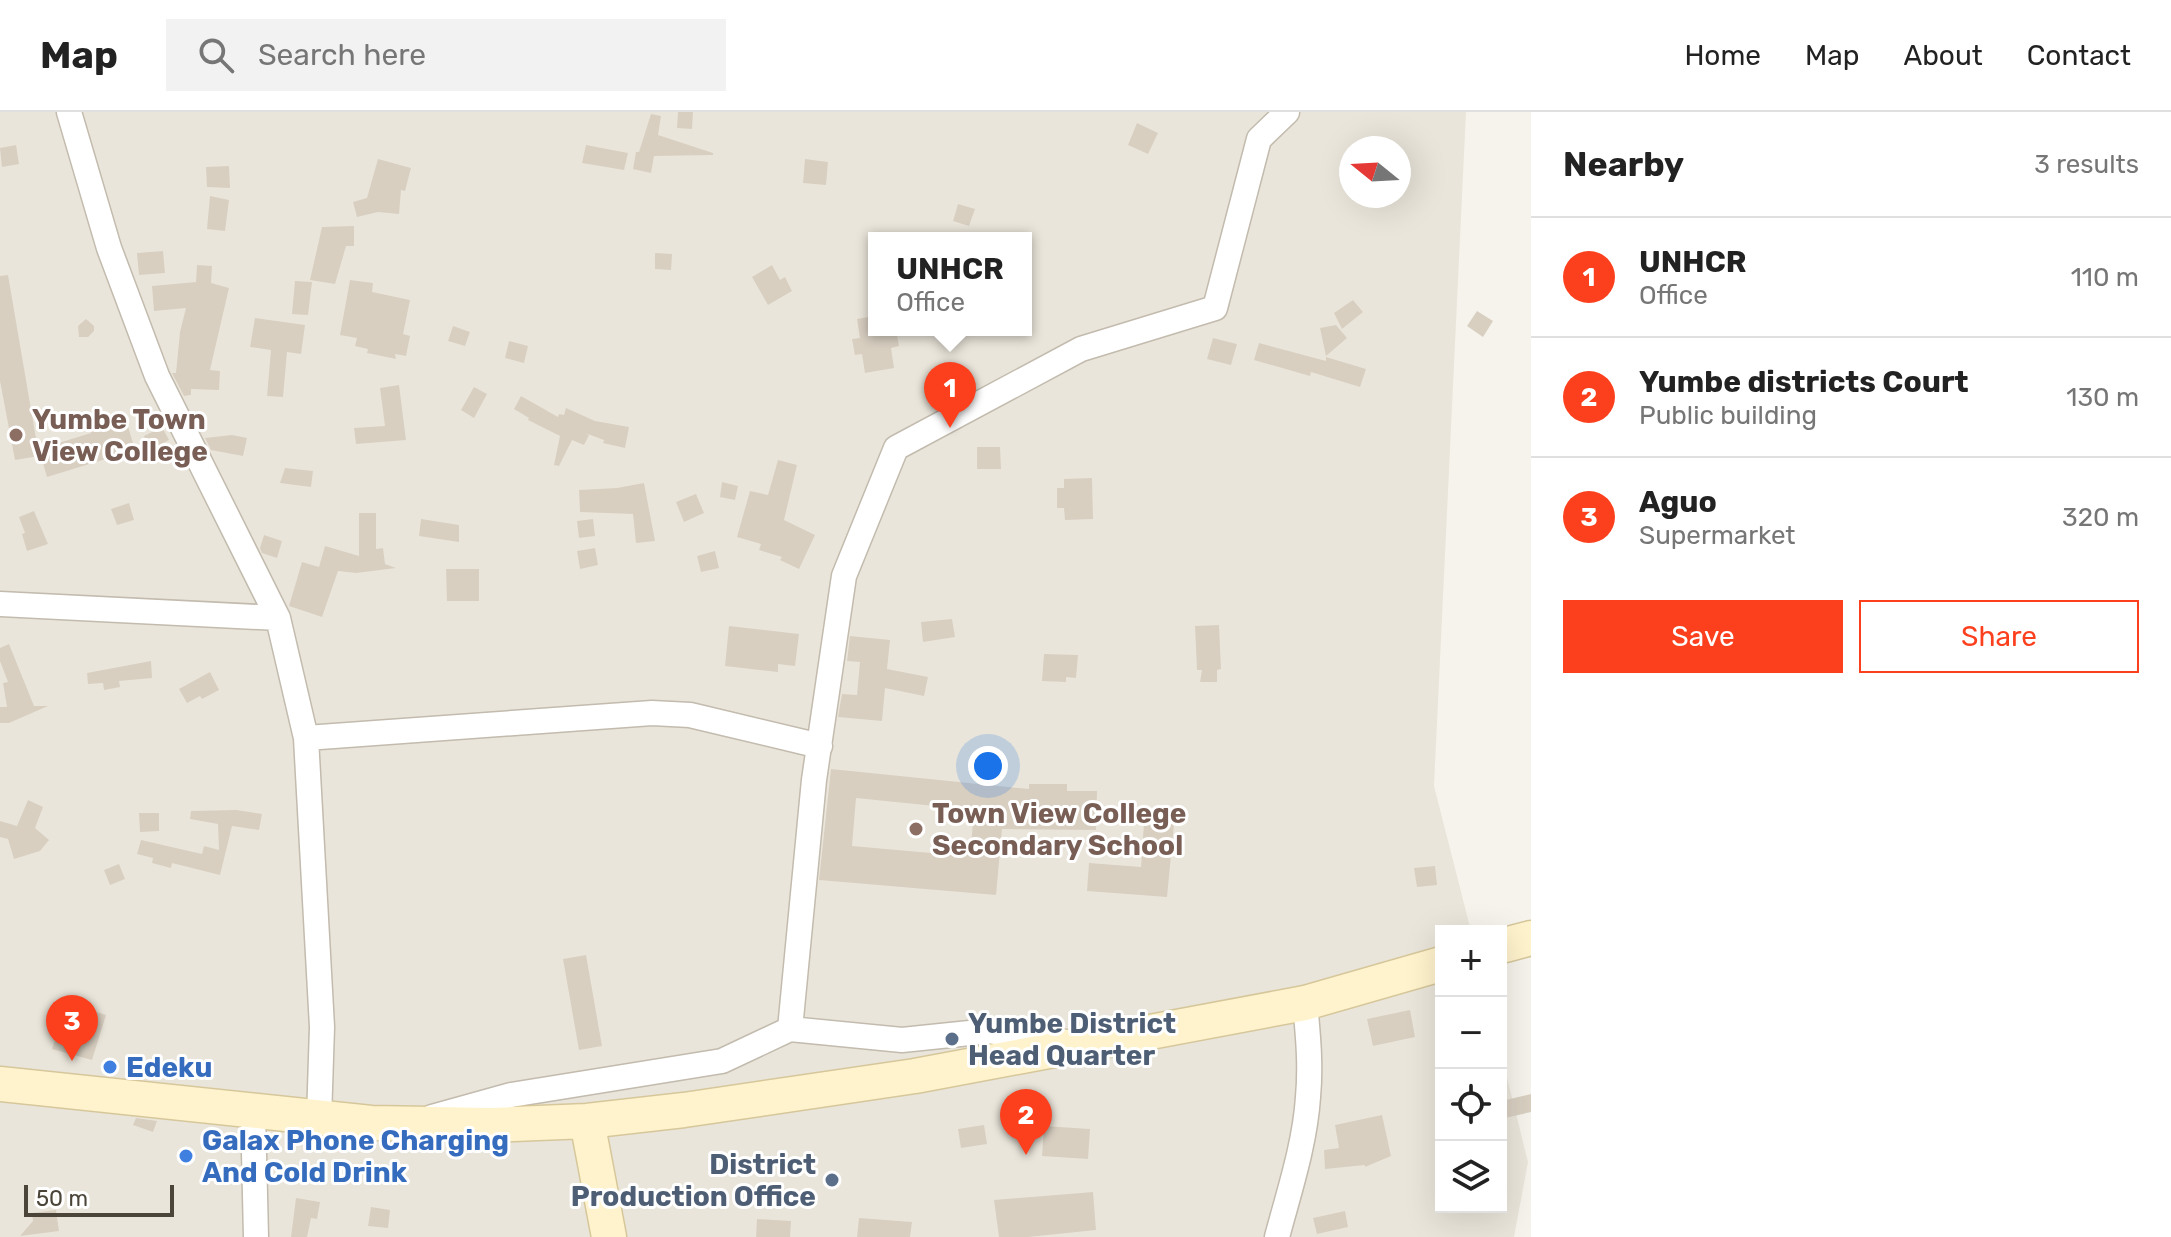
<!DOCTYPE html>
<meta charset="utf-8">
<style>
:root{--surface:#fff;--page:#f2f2f2;--text:#222;--muted:#767676;--line:#e0e0e0;--accent:#fc3f1d}
body{margin:0;font-family:Rubik,sans-serif;background:var(--page);color:var(--text)}
.controls{position:absolute;right:24px;bottom:24px;display:grid;overflow:hidden;border-radius:0px;box-shadow:0 8px 32px #0002}
.controls button{width:72px;height:72px;display:grid;place-items:center;padding:0;border:0;border-bottom:2px solid var(--line);background:var(--surface);color:var(--text);font:40px sans-serif}
.compass{position:absolute;left:1339px;top:24px;width:72px;height:72px;border-radius:50%;background:var(--surface);box-shadow:0 8px 32px #0002;rotate:288deg}
.scale{position:absolute;left:24px;bottom:20px;width:150px;box-sizing:border-box;padding-left:8px;border:4px solid #4b4439;border-top:0;font-size:22px;line-height:28px;white-space:nowrap;color:#4b4439;-webkit-text-stroke:6px #fff;paint-order:stroke}
.you{position:absolute;left:988px;top:654px;width:28px;height:28px;margin:-20px;border:6px solid #fff;border-radius:50%;background:#1a73e8;box-shadow:0 0 0 12px #1a73e833}
.badge{display:grid;place-items:center;width:52px;height:52px;border-radius:50%;background:var(--accent);color:#fff;font-size:26px;font-weight:700}
.pin{position:absolute;translate:-50% -66px;filter:drop-shadow(0 2px 4px #0008)}
.pin::after{content:'';position:absolute;top:42px;width:28px;height:24px;background:inherit;clip-path:polygon(0 0,100% 0,50% 100%)}
.popup{position:absolute;left:868px;top:120px;width:164px;height:104px;box-sizing:border-box;display:grid;place-content:center;border-radius:0px;background:var(--surface);filter:drop-shadow(0 2px 6px #0005);font-size:26px;white-space:nowrap;color:var(--muted)}
.popup b{font-size:30px;color:var(--text)}
.popup::after{content:'';position:absolute;left:50%;top:100%;margin-left:-16px;border:16px solid transparent;border-top-color:var(--surface)}
.list{margin:0;padding:0;list-style:none}
h2{display:flex;justify-content:space-between;align-items:center;height:104px;margin:0;padding:0 32px;font-size:34px}
h2 small{font-size:26px;font-weight:400;color:var(--muted)}
.list li{display:grid;grid-template-columns:52px 1fr auto;gap:24px;align-items:center;box-sizing:border-box;height:120px;padding:0 32px;border-top:2px solid var(--line)}
.list b{display:block;font-size:30px;white-space:nowrap}
.list p{margin:0;font-size:26px;white-space:nowrap;color:var(--muted)}
.list em{font-size:26px;font-style:normal;color:var(--muted)}
.actions{display:flex;gap:16px;padding:24px 32px}
.actions a{flex:1;padding:18px 0;border:2px solid var(--accent);border-radius:0px;text-align:center;font-size:28px;color:var(--accent)}
.actions .main{background:var(--accent);color:#fff}
.icon{flex:none;width:44px;height:44px;fill:none;stroke:currentColor;stroke-width:2;stroke-linecap:round;stroke-linejoin:round}
.map{position:relative;flex:none;width:1531px;height:1125px;overflow:hidden}
header{display:flex;align-items:center;gap:48px;box-sizing:border-box;height:112px;padding:0 40px;background:var(--surface);border-bottom:2px solid var(--line)}
header strong{font-size:38px}
nav{display:flex;gap:44px;margin-inline-start:auto;font-size:28px}
.search{width:560px;height:72px;background:var(--page);display:flex;align-items:center;gap:20px;box-sizing:border-box;padding:0 28px;border-radius:0px;color:var(--muted);font-size:30px}
main{display:flex}
aside{flex:1;background:var(--surface)}
.map>svg:first-child{display:block}
.residential{fill:#eae5da;fill-rule:evenodd}
.building{fill:#d8cfc1;fill-rule:evenodd}
.lines{fill:none;stroke-linecap:round;stroke-linejoin:round}
.street-casing{stroke:#c2bbae;stroke-width:27}
.secondary-casing{stroke:#d6c79b;stroke-width:37}
.street{stroke:#fff;stroke-width:24}
.secondary{stroke:#fff3cd;stroke-width:34}
.education-dot{fill:#8d6e63;stroke:#fff;stroke-width:3}
.service-dot{fill:#5c6f8a;stroke:#fff;stroke-width:3}
.shop-dot{fill:#3f7fe0;stroke:#fff;stroke-width:3}
.labels{text-anchor:middle;dominant-baseline:central;stroke-width:6;stroke-linejoin:round;paint-order:stroke}
.education-label{font-size:28px;font-weight:bold;fill:#785e54;stroke:#fff;text-anchor:start}
.service-label{font-size:28px;font-weight:bold;fill:#4e5e75;stroke:#fff;text-anchor:start}
.shop-label{font-size:28px;font-weight:bold;fill:#366cbe;stroke:#fff;text-anchor:start}
</style>
<header>
<strong>Map</strong>
<div class="search"><svg class="icon" aria-label="search" viewBox="0 0 24 24"><circle cx="10" cy="10" r="6"/><path d="M15 15l6 6"/></svg>Search here</div>
<nav><a>Home</a><a>Map</a><a>About</a><a>Contact</a></nav>
</header>
<main>
<div class="map">
<svg width="1531" height="1125" viewBox="0 0 1531 1125">
<rect width="100%" height="100%" fill="#f6f3ec"/>
<path class="residential" d="M0,0h1466l-32,674 37,145h-30v276h60v-154l27,109 -14,75h-1514zM1351,36h48v48h-48zM874,126h152v92h-152z"/>
<path class="building" d="M678,0h15l-1,17 -15,-1z
M651,2l10,2 -3,19 55,18v2l-59,1 -3,17 -18,-4 3,-17h3z
M1137,11l21,10 -10,21 -20,-9z
M16,33l3,19 -17,3 -2,-19z
M586,33l42,8 -4,17 -42,-7z
M378,47l33,9 -6,23 -4,-1 -2,24 -21,-2 -21,5 -4,-15 14,-4z
M805,47l23,3 -2,23 -23,-2z
M229,54l1,22 -23,-1 -1,-20z
M210,84l19,4 -4,31 -18,-2z
M958,92l17,5 -6,17 -16,-5z
M354,114v20h-8l-11,38 -25,-4 12,-53z
M163,139l2,22 -26,2 -2,-22z
M655,141l17,1 -1,16 -16,-1z
M197,153l15,1 -1,17 18,5 -19,82 10,1 -1,19 -28,-1v6l-7,1 -12,-23h4l4,-41 6,-24 -32,3 -2,-25 44,-4z
M772,153l8,15 5,-3 7,14 -24,14 -16,-28z
M8,163l31,181 -24,4 -15,-79v-105z
M350,168l23,3 -1,9 38,8 -7,34 7,2 -4,20 -11,-2 1,5 -29,-6 1,-4 -13,-3 2,-8 -17,-3z
M295,169l17,1 -4,33 -16,-1z
M1353,188l10,12 -21,17 -8,-16z
M1477,199l16,10 -10,16 -16,-11z
M874,204v14h22l3,16 -8,2 3,20 -29,5 -3,-19 -7,1 -3,-16 8,-1 -3,-19z
M255,206l50,7 -4,29 -14,-2 -4,45 -16,-1 4,-46 -21,-3z
M86,207l8,7v5l-6,6h-9l-1,-11z
M1336,213l11,13 -21,18 -6,-28z
M453,214l17,6 -5,14 -17,-5z
M1213,226l24,6 -6,21 -24,-6z
M509,229l19,5 -4,17 -19,-5z
M1259,231l67,18v-4l40,12 -6,18 -49,-15 -1,4 -56,-16z
M399,273l7,55 -50,4 -2,-16 31,-2 -5,-38z
M474,275l13,7 -13,24 -13,-8z
M521,284l37,21 1,-3 5,1 2,-7 29,13 34,6 -4,21 -22,-5 1,-3 -19,-7 4,2 -5,10 -12,-5 -13,26 -5,-1 6,-29 -32,-16 1,-2 -15,-9z
M106,310l2,7 19,-6 8,27 -88,27 -8,-28 52,-16 -2,-6z
M162,315l7,13 -19,10 -6,-14z
M232,323l15,3 -4,18 -32,-6 -6,-12z
M977,335h23l1,22h-24z
M778,348l19,5 -13,55 31,15 -16,34 -19,-9 2,-3 -23,-7 2,-6 -24,-7 13,-46 18,4z
M285,356l28,3 -2,16 -31,-4z
M1092,366l1,41 -28,1 -1,-12h-7v-20h7v-9z
M722,370l16,4 -3,14 -15,-3z
M644,371l11,58 -19,2 -3,-29 -53,-2 -1,-22 38,-2z
M696,382l8,19 -20,9 -8,-20z
M129,391l5,17 -17,5 -6,-16z
M34,399l14,33 -21,7 -5,-17 3,-1 -6,-16z
M359,401h17v36l7,-1 2,16 11,4 -40,5 -18,-2 -16,46 -33,-11 13,-44 17,5 6,-21 34,10z
M421,407l38,6v17l-40,-6z
M593,407l2,17 -16,2 -2,-17z
M264,423l18,6 -5,17 -15,-5 -2,-5z
M595,436l3,17 -18,4 -3,-18z
M715,439l4,17 -18,4 -4,-16z
M446,457h33v32h-32z
M952,507l3,18 -32,5 -2,-20z
M1219,513l2,44 -4,1v12h-17l2,-12h-5l-2,-44z
M729,514l70,8 -4,32 -17,-2v8l-53,-6z
M850,524l40,4 -3,29 41,8 -4,19 -39,-8 -3,33 -44,-4 4,-23 15,1 3,-33 -13,-1z
M9,532l25,62h14l-39,17h-9v-16h7l-4,-24 5,-1 -8,-21v-13z
M1044,542l34,1 -2,23 -10,-1v5l-24,-1z
M151,549l1,17 -33,3 1,6 -16,3 -1,-7 -15,1 -1,-11z
M210,560l9,18 -17,9 -2,-3 -13,7 -8,-14z
M831,657l198,20v-5h38v7h30l-1,39 -94,-1 -6,66 -177,-15zM856,686l118,12 -3,36h-5l-1,10 -113,-10z
M28,688l15,7 -8,21 14,12 -9,11 -26,8 -6,-20 -8,-2v-16l17,5z
M236,698l26,4 -3,16 -27,-4 -12,49 -48,-12 -1,5 -19,-5 1,-5 -16,-4 4,-14 61,14 2,-8 15,4 -1,-26 -28,-5 1,-8z
M139,701h20v18l-19,1z
M1144,711l30,1 -7,73 -80,-6 2,-28 52,4z
M119,752l6,15 -15,6 -6,-15z
M1435,754l2,19 -20,2 -3,-19z
M586,843l16,91 -23,4 -16,-91z
M67,891l39,12 -14,45 -40,-11z
M1410,898l5,27 -42,9 -6,-27z
M1531,982v18l-26,6 -4,-17z
M1382,1003l9,41 -26,11v-2l-40,4 -1,-19 15,-2 -4,-23z
M136,1006l21,3 -4,11 -20,-7z
M984,1013l3,19 -26,4 -3,-19z
M1044,1014l46,3 -2,30 -46,-3z
M1093,1080l3,38 -68,7h-29l-5,-37z
M296,1086l24,4 -3,17 -6,-1 -4,19h-16z
M371,1095l19,3 -2,18 -20,-2z
M56,1098l3,21 -39,5 13,-15 -1,-8z
M1345,1099l3,16 -31,7 -4,-16z
M859,1106l53,4 -2,15h-53z
M757,1107l34,2 -1,16h-34z"/>
<g class="lines">
<g class="street-casing">
<path id="street" d="M69,0l40,136 48,128 121,242 28,120 16,289 -3,92
M0,492l278,14
M306,626l346,-25 38,2 130,31
M790,917l24,-249 30,-204 52,-128 185,-99 134,-41 44,-169 28,-27
M253,999l3,126
M432,1005l79,-22 211,-34 68,-32 112,11 87,-9 76,11
M1277,1125c12,-45 28,-93 31,-140 3,-32 0,-62 -3,-94"/>
</g>
<g class="secondary-casing">
<path id="secondary" d="M1501,834l30,-8
M0,972l371,39 121,2 95,-4 97,-11 231,-34 390,-73 136,-39
M587,1009l22,116"/>
</g>
<use href="#street" class="street"/>
<use href="#secondary" class="secondary"/>
</g>
<g class="education-dot">
<circle cx="16" cy="323" r="8"/>
<circle cx="916" cy="717" r="8"/>
</g>
<g class="service-dot">
<circle cx="952" cy="927" r="8"/>
<circle cx="832" cy="1068" r="8"/>
</g>
<g class="shop-dot">
<circle cx="110" cy="955" r="8"/>
<circle cx="186" cy="1044" r="8"/>
</g>
<g class="labels">
<g class="education-label">
<text x="32" y="307">Yumbe Town<tspan x="32" dy="32">View College</tspan></text>
<text x="932" y="701">Town View College<tspan x="932" dy="32">Secondary School</tspan></text>
</g>
<g class="service-label">
<text x="968" y="911">Yumbe District<tspan x="968" dy="32">Head Quarter</tspan></text>
<text x="816" y="1052" text-anchor="end">District<tspan x="816" dy="32">Production Office</tspan></text>
</g>
<g class="shop-label">
<text x="126" y="955">Edeku</text>
<text x="202" y="1028">Galax Phone Charging<tspan x="202" dy="32">And Cold Drink</tspan></text>
</g>
</g>
</svg>
<div class="controls">
<button>+</button>
<button>−</button>
<button><svg class="icon" aria-label="locate" viewBox="0 0 24 24"><circle cx="12" cy="12" r="6"/><path d="M12 2v4M12 18v4M2 12h4M18 12h4"/></svg></button>
<button><svg class="icon" aria-label="layers" viewBox="0 0 24 24"><path d="M12 4l9 5-9 5-9-5zM3 14l9 5 9-5"/></svg></button>
</div>
<svg class="compass" viewBox="-18 -18 36 36"><path d="M0-13l5 13h-10z" fill="#e53935"/><path d="M0 13l5-13h-10z" fill="#767676"/></svg>
<div class="scale">50 m</div>
<div class="you"></div>
<div class="pin badge" style="left:950px;top:316px">1</div>
<div class="popup"><b>UNHCR</b>Office</div>
<div class="pin badge" style="left:1026px;top:1043px">2</div>
<div class="pin badge" style="left:72px;top:949px">3</div>
</div>
<aside>
<h2>Nearby<small>3 results</small></h2>
<ul class="list">
<li><span class="badge">1</span><div><b>UNHCR</b><p>Office</p></div><em>110 m</em></li>
<li><span class="badge">2</span><div><b>Yumbe districts Court</b><p>Public building</p></div><em>130 m</em></li>
<li><span class="badge">3</span><div><b>Aguo</b><p>Supermarket</p></div><em>320 m</em></li>
</ul>
<div class="actions"><a class="main">Save</a><a>Share</a></div>
</aside>
</main>
